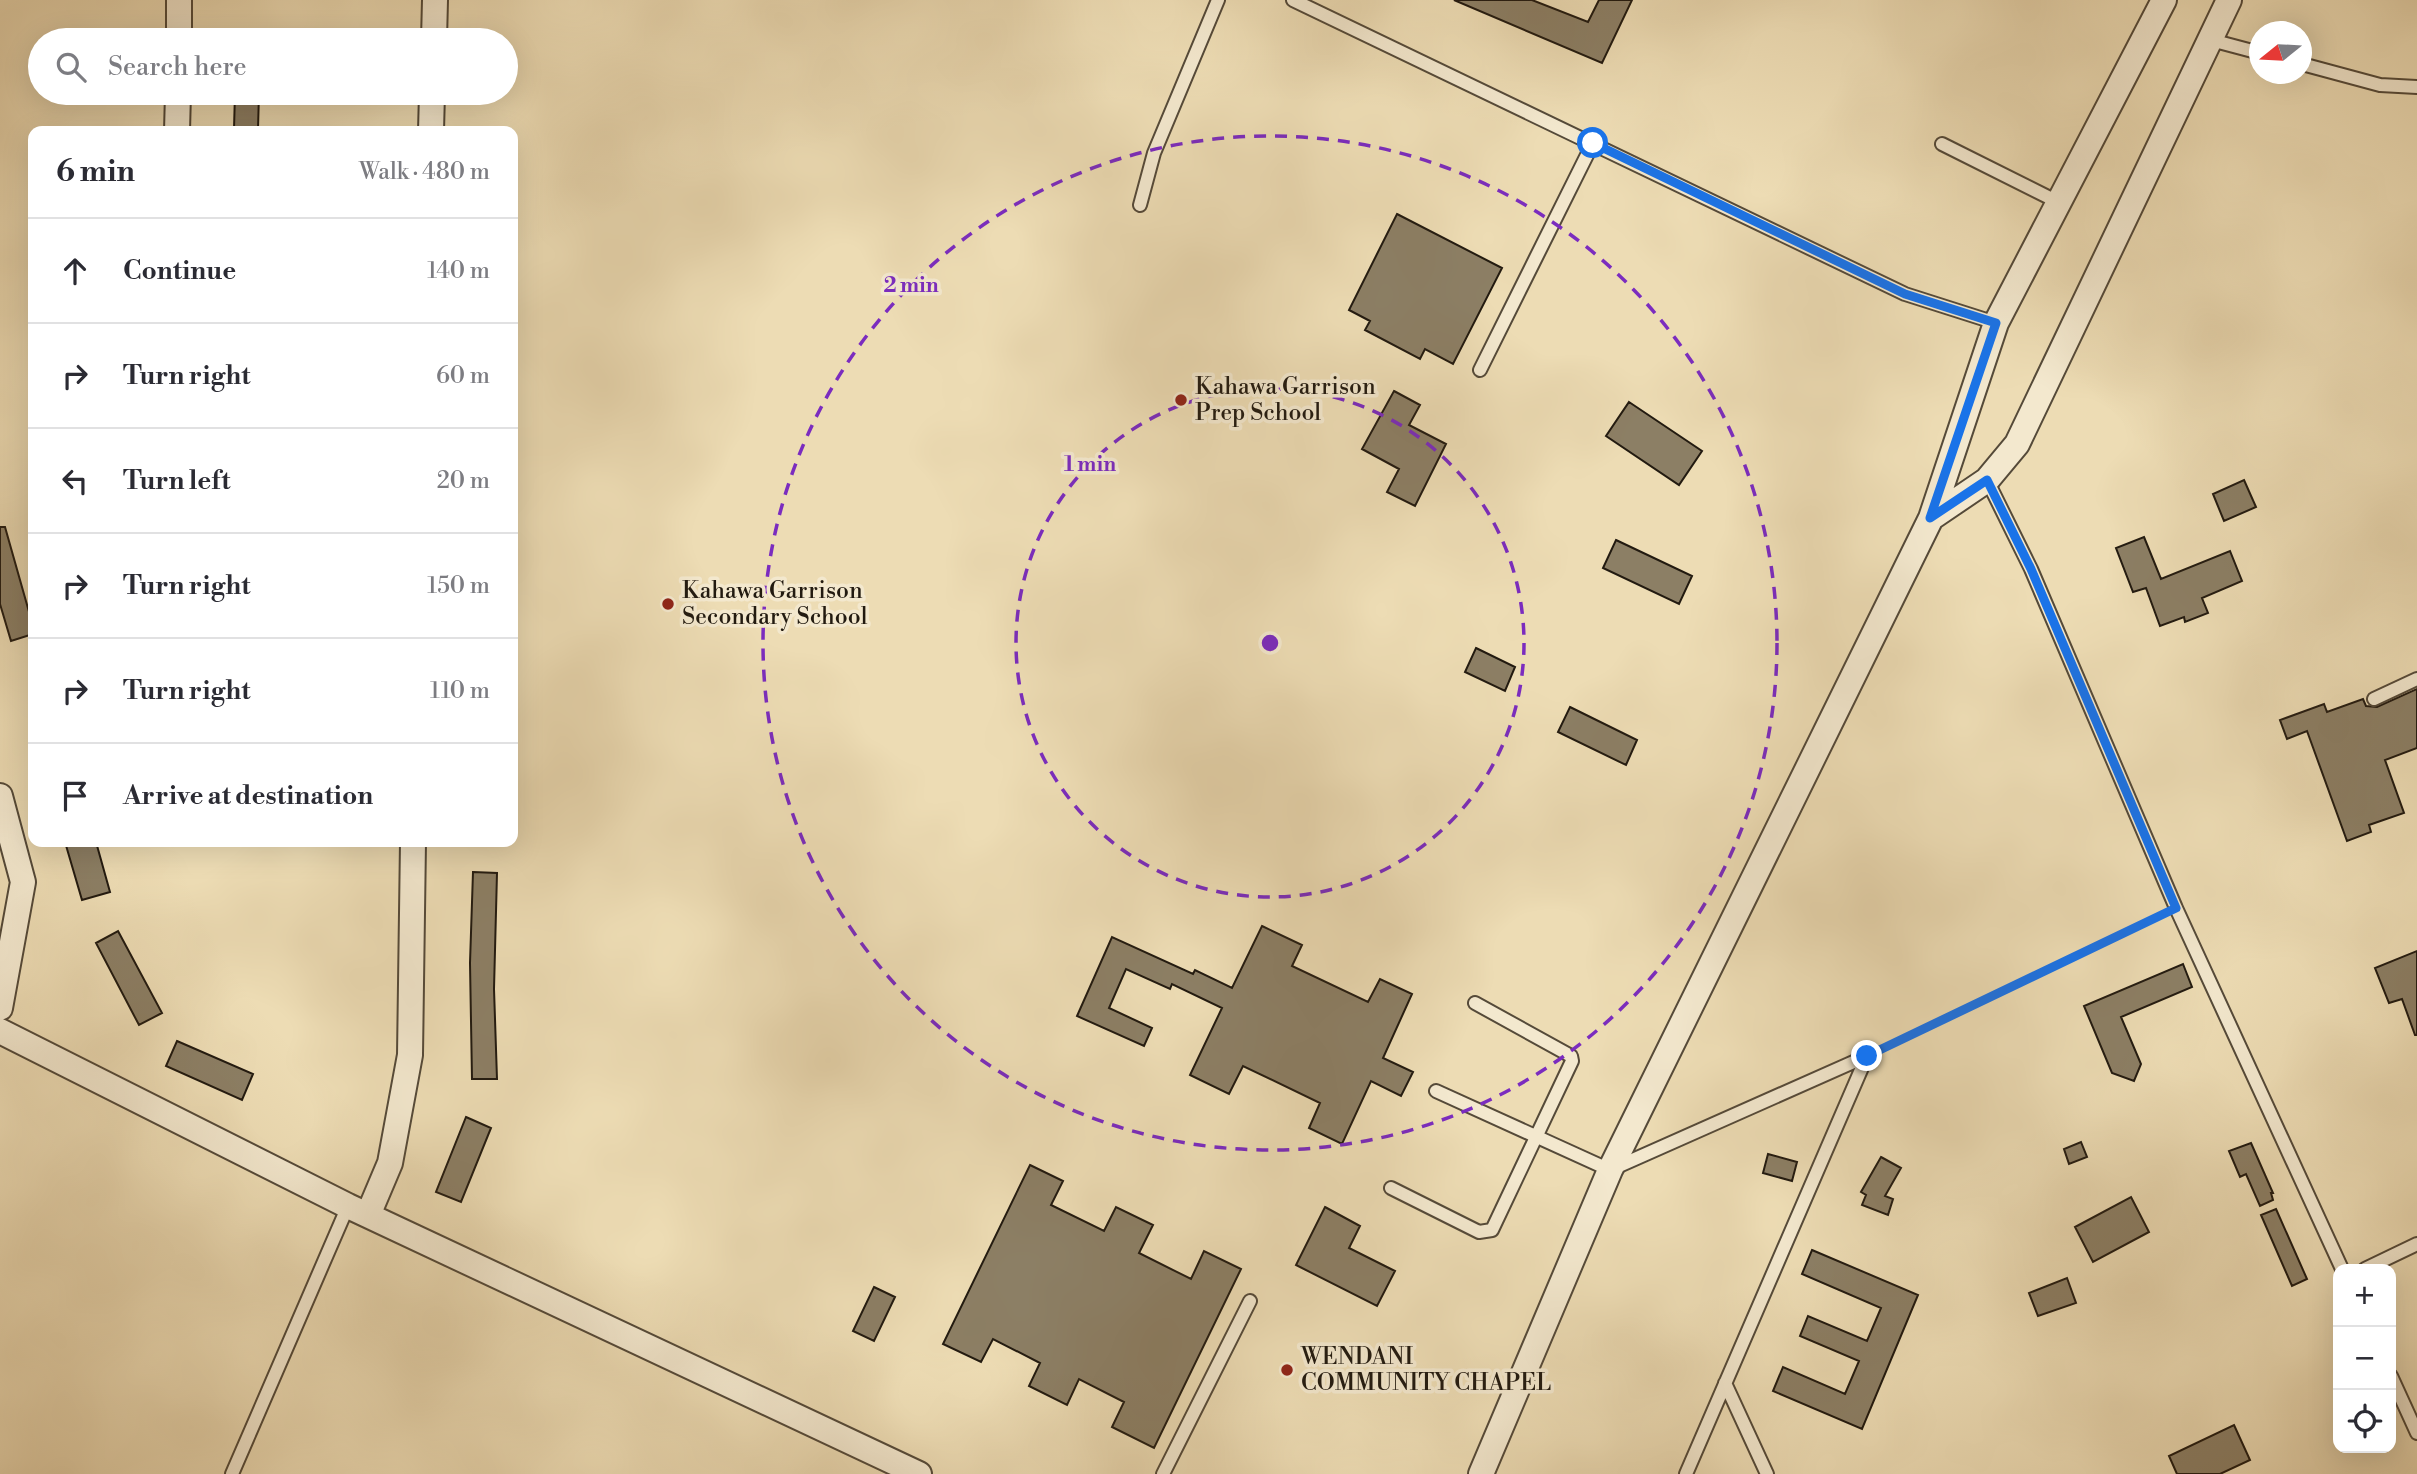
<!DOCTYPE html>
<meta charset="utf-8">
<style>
:root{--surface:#fff;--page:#f2f2f3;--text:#2b2b33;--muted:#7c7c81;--line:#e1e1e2}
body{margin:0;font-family:"Libre Bodoni",serif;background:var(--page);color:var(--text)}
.controls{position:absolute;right:21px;bottom:21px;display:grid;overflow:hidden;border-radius:14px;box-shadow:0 7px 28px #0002}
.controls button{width:63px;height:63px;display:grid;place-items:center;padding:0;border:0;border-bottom:2px solid var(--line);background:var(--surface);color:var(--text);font:35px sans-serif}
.compass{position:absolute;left:2249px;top:21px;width:63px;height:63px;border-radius:50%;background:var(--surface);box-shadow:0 7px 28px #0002;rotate:252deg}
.stop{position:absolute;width:21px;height:21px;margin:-16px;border:5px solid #1a73e8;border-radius:50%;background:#fff}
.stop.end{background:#1a73e8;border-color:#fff;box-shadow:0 2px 7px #0008}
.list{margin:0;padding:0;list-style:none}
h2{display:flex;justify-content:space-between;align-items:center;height:91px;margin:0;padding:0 28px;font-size:30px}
h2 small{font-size:23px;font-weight:400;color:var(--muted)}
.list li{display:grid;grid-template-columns:46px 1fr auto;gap:21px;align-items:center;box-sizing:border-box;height:105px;padding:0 28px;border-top:2px solid var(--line)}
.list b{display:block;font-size:26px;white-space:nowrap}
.list em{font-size:23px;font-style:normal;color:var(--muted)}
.icon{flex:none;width:38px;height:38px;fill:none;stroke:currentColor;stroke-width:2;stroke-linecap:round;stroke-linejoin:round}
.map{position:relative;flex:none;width:2417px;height:1474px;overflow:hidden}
.search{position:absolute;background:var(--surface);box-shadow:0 7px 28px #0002;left:28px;top:28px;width:490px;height:77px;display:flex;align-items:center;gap:18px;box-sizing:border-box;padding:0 24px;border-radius:38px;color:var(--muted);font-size:26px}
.panel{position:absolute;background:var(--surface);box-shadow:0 7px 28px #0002;left:28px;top:126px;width:490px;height:721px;border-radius:14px}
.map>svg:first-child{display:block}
.building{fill:#8c7f65;stroke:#221a10;stroke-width:2}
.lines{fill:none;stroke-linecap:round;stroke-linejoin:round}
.lane-casing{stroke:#554a39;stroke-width:16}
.street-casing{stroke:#554a39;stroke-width:28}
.path{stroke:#221a10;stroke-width:3.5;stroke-dasharray:2 3.5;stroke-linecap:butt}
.lane{stroke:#f3e8ce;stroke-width:12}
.street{stroke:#f3e8ce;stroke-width:24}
.route{stroke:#1a73e8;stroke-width:9}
.ring{fill:none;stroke:#7b2cbf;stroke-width:3.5;stroke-dasharray:12 9}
.poi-dot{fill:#8f2418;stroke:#f3e8ce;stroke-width:2.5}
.labels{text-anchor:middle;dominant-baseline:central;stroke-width:7;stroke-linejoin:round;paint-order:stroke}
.poi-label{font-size:23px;fill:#221a10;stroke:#f3e8ce;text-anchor:start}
.centre{fill:#7b2cbf;stroke:#f3e8ce;stroke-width:3.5}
.ring-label{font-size:21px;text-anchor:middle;font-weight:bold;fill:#7b2cbf;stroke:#f3e8ce;stroke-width:7;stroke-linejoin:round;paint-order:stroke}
</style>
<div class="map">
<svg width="2417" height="1474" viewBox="0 0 2417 1474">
<rect width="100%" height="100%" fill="#eddcb4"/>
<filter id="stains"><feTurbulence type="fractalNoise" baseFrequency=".00286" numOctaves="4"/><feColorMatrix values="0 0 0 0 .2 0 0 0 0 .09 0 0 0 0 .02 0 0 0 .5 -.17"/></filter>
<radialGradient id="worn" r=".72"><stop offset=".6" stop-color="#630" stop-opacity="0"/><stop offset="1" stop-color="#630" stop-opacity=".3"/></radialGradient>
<path class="building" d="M1454,0h78l56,22 11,-22h33l-30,63z
M235,93h24l-1,36h-24z
M1397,214l105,54 -49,96 -28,-15 -5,10 -55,-29 5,-9 -21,-11z
M1394,391l26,14 -11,20 37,19 -31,62 -28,-14 12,-23 -37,-20z
M1629,402l73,49 -23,34 -73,-49z
M2244,480l12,27 -32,14 -11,-27z
M0,527h5l28,99v8l-22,7 -11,-37z
M2144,537l17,42 69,-28 12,30 -40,17 6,15 -23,9 -1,-5 -24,9 -14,-38 -13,4 -17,-44z
M1616,540l76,36 -13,28 -76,-36z
M1476,648l39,19 -10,24 -40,-19z
M2417,689v59l-32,12 19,53 -35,12 2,7 -24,9 -40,-110 -20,8 -7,-19 44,-16 3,8 36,-13 3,7 11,1z
M1570,707l67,33 -11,25 -68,-33z
M65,842h31l14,50 -28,8z
M473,872l24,1 -3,116 3,90h-25l-2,-116z
M1262,926l40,19 -10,21 76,36 12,-23 32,15 -29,64 30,14 -12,24 -30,-15 -29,63 -33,-16 11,-25 -77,-37 -14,28 -39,-19 32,-67 -50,-24 -2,5 -44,-20 -17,39 43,20 -8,18 -67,-30 35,-79 81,37 2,-4 37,18z
M118,931l44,82 -23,12 -43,-82z
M2417,951v84h-2l-13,-36 -13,4 -14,-35z
M2183,964l9,23 -71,30 20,47 -7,17 -22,-8 -28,-67z
M177,1041l76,33 -11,26 -76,-34z
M466,1117l25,11 -30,74 -25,-10z
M2081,1142l6,15 -18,7 -5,-15z
M2251,1143l22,50h-2l2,7 -13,6 -14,-32 -6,3 -11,-26z
M1768,1154l29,8 -5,19 -29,-8z
M1881,1157l20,11 -16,28 8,3 -5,16 -26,-10 4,-10 -5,-3z
M1030,1165l33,16 -12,24 53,26 12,-24 37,18 -14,28 52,26 13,-28 37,18 -87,179 -42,-21 12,-25 -45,-23 -12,26 -38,-19 11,-23 -47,-24 -12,23 -38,-18z
M2131,1197l18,35 -56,30 -18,-35z
M1325,1207l35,19 -11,22 46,23 -18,35 -81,-41z
M2276,1209l31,70 -15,7 -31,-71z
M1812,1250l106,45 -56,134 -89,-38 10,-24 62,27 14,-33 -59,-25 8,-20 59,25 14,-33 -79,-34z
M2067,1278l9,25 -38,13 -9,-23z
M874,1287l21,10 -21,44 -21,-10z
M2234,1425l16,35 -30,14h-43l-8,-18z"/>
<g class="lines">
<g class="lane-casing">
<path id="lane" d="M1293,0l612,294 91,29
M2211,40l49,13
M2302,64l78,21 37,2
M1942,144l118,59
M1140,205l14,-52 64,-153
M1480,370l113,-227
M1987,480l44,89 145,339 166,361
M2374,699l43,-20
M1436,1091l174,79 257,-114
M1391,1188l88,44 13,-2 80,-169 -1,-5 -96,-53
M2365,1269l52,-25
M2391,1376l26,57
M1725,1383l42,91
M232,1474l116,-268
M1163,1474l87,-173
M1686,1474l181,-418"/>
</g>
<g class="street-casing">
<path id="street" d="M179,40v-40
M434,40l1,-40
M177,131l1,-38
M431,131l1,-38
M1931,518l56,-38 30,-36 212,-444
M0,796l23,86 -23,126
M0,1031l348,175 571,268
M368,1215l22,-52 20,-108 3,-213
M1481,1474l129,-304 321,-652 65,-195 168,-323"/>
</g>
<path class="path" d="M1881,1049l281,-134"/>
<use href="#lane" class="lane"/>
<use href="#street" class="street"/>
</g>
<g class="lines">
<path class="route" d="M1593,143l312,151 91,29 -66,195 57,-38 44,89 145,339 -309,148"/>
</g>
<g class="ring">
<circle cx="1270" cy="643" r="254"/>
<circle cx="1270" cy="643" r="507"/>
</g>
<g class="poi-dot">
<circle cx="1181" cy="400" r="7"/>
<circle cx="668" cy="604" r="7"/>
<circle cx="1287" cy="1370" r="7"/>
</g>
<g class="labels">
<g class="poi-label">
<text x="1195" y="387">Kahawa Garrison<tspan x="1195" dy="26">Prep School</tspan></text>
<text x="682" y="591">Kahawa Garrison<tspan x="682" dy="26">Secondary School</tspan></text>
<text x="1301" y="1357">WENDANI<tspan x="1301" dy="26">COMMUNITY CHAPEL</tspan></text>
</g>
</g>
<circle cx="1270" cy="643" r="10" class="centre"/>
<g class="ring-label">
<text x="911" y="292">2 min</text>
<text x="1090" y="471">1 min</text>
</g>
<rect width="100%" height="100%" filter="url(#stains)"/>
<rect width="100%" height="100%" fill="url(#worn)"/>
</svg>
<div class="controls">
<button>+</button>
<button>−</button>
<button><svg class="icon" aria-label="locate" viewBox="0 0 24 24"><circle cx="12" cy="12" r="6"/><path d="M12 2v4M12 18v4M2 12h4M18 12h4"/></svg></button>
</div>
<svg class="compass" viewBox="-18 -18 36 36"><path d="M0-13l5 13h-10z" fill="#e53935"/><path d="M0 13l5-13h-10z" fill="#7c7c81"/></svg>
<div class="stop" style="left:1593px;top:143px"></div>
<div class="stop end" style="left:1867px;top:1056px"></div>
<div class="search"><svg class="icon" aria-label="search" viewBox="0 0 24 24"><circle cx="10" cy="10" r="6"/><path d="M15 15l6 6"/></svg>Search here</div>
<section class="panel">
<h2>6 min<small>Walk · 480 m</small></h2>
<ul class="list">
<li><svg class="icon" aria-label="ahead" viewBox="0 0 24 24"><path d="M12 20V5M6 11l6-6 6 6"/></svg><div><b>Continue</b></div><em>140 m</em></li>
<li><svg class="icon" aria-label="right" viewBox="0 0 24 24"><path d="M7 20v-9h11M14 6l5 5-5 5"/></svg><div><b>Turn right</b></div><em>60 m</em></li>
<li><svg class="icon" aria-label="left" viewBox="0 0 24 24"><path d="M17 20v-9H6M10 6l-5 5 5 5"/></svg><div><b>Turn left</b></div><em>20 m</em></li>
<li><svg class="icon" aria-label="right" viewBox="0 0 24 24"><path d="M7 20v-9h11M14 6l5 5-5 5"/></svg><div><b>Turn right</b></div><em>150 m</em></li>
<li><svg class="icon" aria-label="right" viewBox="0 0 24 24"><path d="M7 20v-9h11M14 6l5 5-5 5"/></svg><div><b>Turn right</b></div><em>110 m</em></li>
<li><svg class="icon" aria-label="arrive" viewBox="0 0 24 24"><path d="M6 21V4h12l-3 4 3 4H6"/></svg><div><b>Arrive at destination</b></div></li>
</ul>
</section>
</div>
